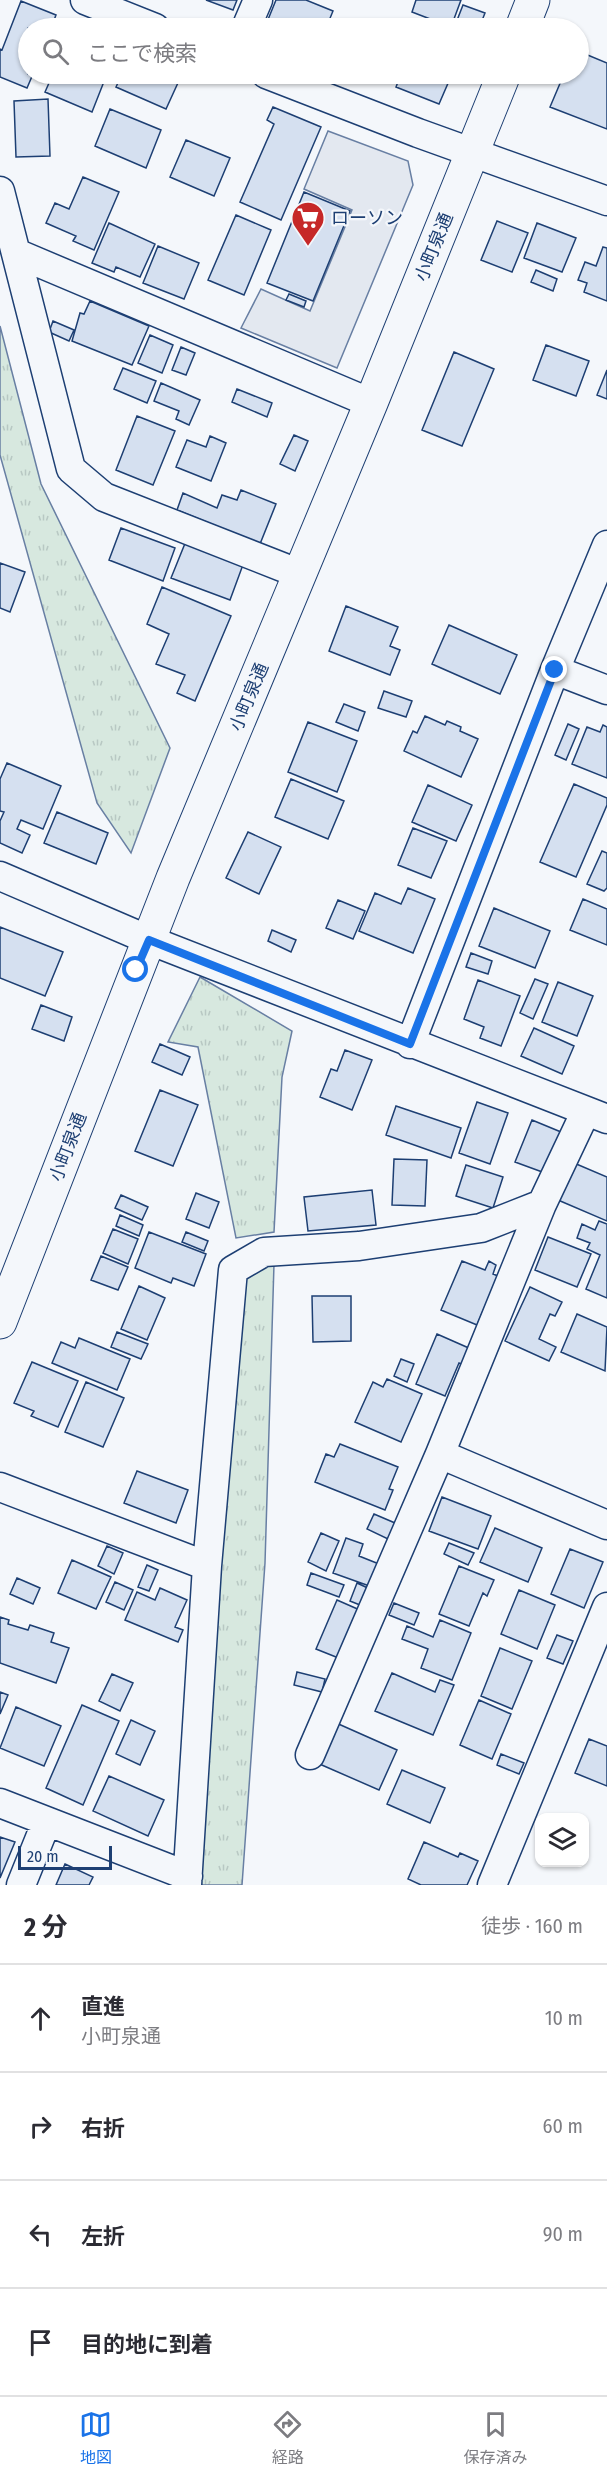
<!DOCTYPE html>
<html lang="ja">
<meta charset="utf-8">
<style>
:root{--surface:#fff;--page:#f7f7f7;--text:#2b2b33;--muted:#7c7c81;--line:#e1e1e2;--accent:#1a73e8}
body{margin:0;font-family:"Fira Sans Condensed","Noto Sans JP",sans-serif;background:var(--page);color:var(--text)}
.controls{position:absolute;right:18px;bottom:18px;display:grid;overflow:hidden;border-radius:12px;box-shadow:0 2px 4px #0004}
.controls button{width:54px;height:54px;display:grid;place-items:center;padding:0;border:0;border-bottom:2px solid var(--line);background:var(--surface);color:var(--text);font:30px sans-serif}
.scale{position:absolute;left:18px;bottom:15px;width:94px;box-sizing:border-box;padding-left:6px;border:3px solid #1d3f73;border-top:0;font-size:16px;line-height:21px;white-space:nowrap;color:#1d3f73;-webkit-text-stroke:4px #f4f7fb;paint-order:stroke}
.stop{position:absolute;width:18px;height:18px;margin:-14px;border:4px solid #1a73e8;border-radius:50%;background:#fff}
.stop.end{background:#1a73e8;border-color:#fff;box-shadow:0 2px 6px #0008}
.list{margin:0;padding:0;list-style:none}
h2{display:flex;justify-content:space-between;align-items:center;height:78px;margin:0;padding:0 24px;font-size:26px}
h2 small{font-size:20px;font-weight:400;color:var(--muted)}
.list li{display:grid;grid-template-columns:39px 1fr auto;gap:18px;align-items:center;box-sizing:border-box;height:108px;padding:0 24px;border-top:2px solid var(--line)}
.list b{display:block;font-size:22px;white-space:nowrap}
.list p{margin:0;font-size:20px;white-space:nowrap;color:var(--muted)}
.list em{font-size:20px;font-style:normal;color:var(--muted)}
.icon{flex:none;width:33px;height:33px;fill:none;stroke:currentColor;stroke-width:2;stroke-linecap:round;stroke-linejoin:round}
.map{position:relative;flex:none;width:607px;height:1885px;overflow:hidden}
.search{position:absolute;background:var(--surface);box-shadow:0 2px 4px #0004;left:18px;right:18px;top:18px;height:66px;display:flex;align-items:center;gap:15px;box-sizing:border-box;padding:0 21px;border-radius:33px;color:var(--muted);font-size:22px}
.sheet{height:510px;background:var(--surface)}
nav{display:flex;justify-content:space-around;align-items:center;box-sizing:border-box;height:84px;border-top:2px solid var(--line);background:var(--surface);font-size:16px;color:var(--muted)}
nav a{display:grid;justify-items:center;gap:3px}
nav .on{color:var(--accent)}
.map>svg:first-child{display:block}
.park{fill:url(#park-tufts);stroke:#687fa3;stroke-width:1.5}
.parking{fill:#e3e8f0;stroke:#687fa3;stroke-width:1.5}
.building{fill:#d5e0f0;stroke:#1d3f73;stroke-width:1.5}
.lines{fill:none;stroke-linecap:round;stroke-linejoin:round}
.minor-casing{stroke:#1d3f73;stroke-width:31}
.tertiary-casing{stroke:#1d3f73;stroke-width:35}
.minor{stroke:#f4f7fb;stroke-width:28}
.tertiary{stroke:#f4f7fb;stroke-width:33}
.route{stroke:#1a73e8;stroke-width:8}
.labels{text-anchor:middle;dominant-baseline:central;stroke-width:4.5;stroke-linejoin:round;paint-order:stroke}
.poi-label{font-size:18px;fill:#1d3f73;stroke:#f4f7fb;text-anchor:start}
.street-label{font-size:18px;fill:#1d3f73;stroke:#f4f7fb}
</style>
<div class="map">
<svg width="607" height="1885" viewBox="0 0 607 1885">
<defs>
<pattern id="park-tufts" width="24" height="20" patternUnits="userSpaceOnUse" patternTransform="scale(1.5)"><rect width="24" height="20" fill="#d7e8df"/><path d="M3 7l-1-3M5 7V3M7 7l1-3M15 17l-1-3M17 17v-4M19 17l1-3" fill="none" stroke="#b8c8c3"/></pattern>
</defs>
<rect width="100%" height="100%" fill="#f4f7fb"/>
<path class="park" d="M0,326l41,158 129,264 -39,105 -34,-50 -97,-348z
M200,977l92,54 -10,46 -8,155 -38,6 -38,-191 -30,-5z
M274,1264l-9,299 -23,322h-46l44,-612z"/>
<path class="parking" d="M328,131l80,30 5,24 -76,183 -96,-40 20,-39 49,22 42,-101 -48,-21z"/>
<path class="building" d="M206,0h31l-4,10z
M276,0h30l27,11 -7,17h-57l-4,-1z
M416,0h45l-10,27 -39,-15z
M21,1l35,14 -5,13h-23v46h5l-6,14 -27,-11v-28l2,1z
M463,5l22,8 -6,15h-25z
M340,22l16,6h-19z
M578,51l29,12v66l-57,-22 14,-33h14z
M53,74h40l12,5 -13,33 -47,-20z
M122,74h60l-16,35 -50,-22z
M401,74h51l-13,30 -43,-17z
M48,99l2,57 -34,1 -2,-56z
M273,107l48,20 -40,93 -41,-18 34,-78 -7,-4z
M110,109l51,21 -15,38 -51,-22z
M186,140l44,18 -16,38 -44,-19z
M83,177l36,15 -25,58 -21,-9 3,-5 -30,-13 9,-20 14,6z
M304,192l46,19 -37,90 -46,-18z
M236,215l35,15 -27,65 -36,-15z
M497,221l31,12 -16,39 -31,-12z
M109,223l46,21 -15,33 -24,-10 -2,5 -22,-9z
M537,223l39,15 -14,34 -38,-14z
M158,246l41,17 -15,36 -41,-16z
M603,247l4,1v53l-23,-9 3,-9 -9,-3 7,-18 11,4z
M536,270l21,9 -4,12 -22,-9z
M289,294l17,7 -2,6 -18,-7z
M90,301l59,25 -17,39 -60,-24 8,-28 4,1z
M53,321l21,9 -5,11 -20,-9z
M150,335l23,10 -11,28 -24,-10z
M546,345l43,16 -13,35 -43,-16z
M181,347l14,6 -9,22 -14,-5z
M454,352l40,17 -32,77 -40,-16z
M123,368l33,13 -9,22 -33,-14z
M607,370v29l-10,-4z
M161,383l39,17 -11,25 -13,-6 3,-8 -25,-10z
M237,389l35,14 -5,14 -35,-15z
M137,416l38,15 -22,54 -37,-15z
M294,435l14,6 -13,30 -15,-7z
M210,436l16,7 -15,38 -35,-14 11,-27 19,7z
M241,490l35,14 -16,40 -83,-34 6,-17 34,15 5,-13 15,5z
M121,528l54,20 -12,33 -54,-21z
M186,541l58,21 -14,38 -59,-22z
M0,563l25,9 -15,40 -10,-4z
M162,587l69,29 -36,85 -18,-8 8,-18 -29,-11 13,-30 -22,-10z
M346,606l52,21 -8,19 10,4 -10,25 -61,-24z
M449,625l68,30 -17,39 -68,-30z
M384,691l28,10 -6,16 -28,-9z
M344,704l21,8 -7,19 -22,-9z
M425,716l20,9 2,-4 14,6 -1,4 18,8 -17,38 -57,-26 9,-20 4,2z
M308,722l49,19 -20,51 -49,-20z
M568,724l11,5 -13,31 -11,-5z
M603,725l4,2v51l-35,-14 15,-37 13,5z
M7,763l54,23 -18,43 -22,-9 -4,9 13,6 -8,18 -22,-10v-22l4,-9 -4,-1v-32z
M291,779l53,22 -16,38 -53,-22z
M574,784l33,14v7l-31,72 -36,-15z
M428,785l44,20 -16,36 -44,-19z
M57,812l51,21 -12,31 -52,-21z
M413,828l34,13 -16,37 -33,-13z
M248,832l33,15 -22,47 -33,-16z
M602,851l5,2v35l-3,3 -17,-7z
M408,888l27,11 -22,54 -54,-22 16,-38 26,11z
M583,899l24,10v36l-37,-15z
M338,900l27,11 -12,28 -27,-11z
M494,908l56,23 -15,37 -56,-22z
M0,927l63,25 -18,44 -45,-18z
M272,930l24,10 -5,12 -23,-11z
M471,953l21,8 -4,13 -22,-7z
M535,979l13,5 -15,35 -13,-6z
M478,980l42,16 -19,50 -21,-8 4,-11 -20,-8z
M558,982l35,14 -16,40 -35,-14z
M41,1005l31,12 -8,24 -32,-12z
M534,1028l40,18 -12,28 -41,-18z
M160,1044l30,13 -8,18 -30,-13z
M345,1050l27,10 -20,50 -32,-13 11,-28 6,2z
M160,1090l38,15 -25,61 -38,-15z
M477,1102l31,11 -18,51 -31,-11z
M396,1106l65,22 -10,30 -65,-23z
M532,1120l29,12 -16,41 -30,-11z
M394,1159l33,1 -2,46 -33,-1z
M574,1163l33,14v44l-49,-21z
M466,1165l37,12 -10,31 -37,-12z
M372,1190l4,35 -68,6 -4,-34z
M196,1193l23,9 -10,26 -23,-9z
M121,1195l27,12 -6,13 -27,-12z
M120,1215l23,10 -4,11 -23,-10z
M599,1221l8,3v74l-21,-9 14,-34 -13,-6 3,-6 -13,-5 5,-14 13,6z
M113,1229l25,10 -10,25 -25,-11z
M149,1232l57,22 -12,32 -21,-8 -2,5 -36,-15z
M186,1232l22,9 -4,10 -22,-9z
M548,1237l43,17 -14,33 -42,-17z
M101,1256l27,11 -10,23 -27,-10z
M462,1261l23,9 4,-9 7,4 -3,9 5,2 -21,49 -36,-15z
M139,1286l26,12 -18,42 -26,-11z
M530,1287l32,15 -7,14 -5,-2 -11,25 17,8 -7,14 -44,-20z
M312,1296h39v45l-38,1z
M577,1314l30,13 -2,44 -44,-19z
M117,1332l31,12 -7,15 -30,-12z
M437,1334l34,15 -7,16 -5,-2 -14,33 -29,-12z
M79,1338l51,21 -13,31 -65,-27 9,-21 14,6z
M401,1359l13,5 -7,18 -13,-6z
M32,1362l46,19 -20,46 -27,-11 3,-5 -20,-8z
M387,1379l35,15 -21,48 -46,-20 18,-40 10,5z
M86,1382l38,16 -21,49 -38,-15z
M340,1444l58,23 -9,22 4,1 -8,20 -70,-28 11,-28 8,3z
M137,1471l51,19 -12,33 -52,-20z
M442,1497l49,19 -13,33 -49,-18z
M374,1514l21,9 -7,16 -21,-10z
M495,1528l47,20 -14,34 -48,-20z
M321,1533l18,8 -13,30 -18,-9z
M346,1538l17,6 -4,12 25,10 -9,22 -42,-15z
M449,1543l25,10 -6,12 -24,-11z
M107,1546l16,7 -9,21 -16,-8z
M570,1549l33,13 -19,46 -33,-14z
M72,1560l39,17 -15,32 -38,-16z
M147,1565l11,5 -9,21 -11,-4z
M459,1566l35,14 -7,16 -4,-3 -14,33 -30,-12z
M311,1573l33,12 -5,12 -32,-12z
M17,1578l23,10 -7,16 -23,-10z
M115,1582l18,8 -9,20 -18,-8z
M357,1583l15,7 -7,17 -15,-6z
M160,1588l27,12 -12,27 8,3 -5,12 -53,-22 12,-28 18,8z
M519,1590l36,15 -18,44 -36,-15z
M337,1600l25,11 -21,48 -25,-10z
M394,1603l25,10 -5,12 -25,-10z
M0,1617l9,3 -1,4 20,6 2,-5 24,8 -3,9 18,6 -13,35 -56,-20z
M440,1620l31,13 -19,47 -31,-12 7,-19 -26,-10 5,-13 26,11z
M557,1635l16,6 -10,23 -16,-6z
M500,1648l32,13 -20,48 -31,-13z
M297,1672l28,7 -3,13 -28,-7z
M392,1673l43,19 5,-12 14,5 -21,50 -58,-24z
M112,1674l21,9 -13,28 -21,-10z
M0,1692l8,3 -8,19z
M479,1700l32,14 -19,45 -32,-14z
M82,1705l37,16 -36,84 -37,-17z
M16,1707l45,19 -17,40 -44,-18z
M131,1720l24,11 -15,34 -24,-11z
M334,1722l63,28 -18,40 -64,-28z
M589,1739l18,7v40l-32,-13z
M501,1754l23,9 -5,11 -22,-9z
M402,1770l43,18 -15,35 -43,-19z
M109,1776l55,24 -16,36 -55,-25z
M0,1837l15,5 -15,36z
M424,1842l34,15 2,-4 18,8 -11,24h-46l-13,-6z
M65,1864l28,13 -4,8h-33z"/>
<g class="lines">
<g class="minor-casing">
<path id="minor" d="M85,0l70,28
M246,28l12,-28
M266,74l152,59 189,68
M0,191l71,278 33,28 196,77
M16,253l355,150
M555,670l52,20
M0,876l149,64 458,179
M410,1044l145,-374 52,-125
M440,1454l167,71
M0,1487l207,79
M310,1755l130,-301 102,-250 44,-93
M0,1803l188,73
M21,1885l25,-62
M187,1885l20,-319 26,-296 31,-18 95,-6 122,-18 61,-24
M492,1885l115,-278"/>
</g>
<g class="tertiary-casing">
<path id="tertiary" d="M522,28l11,-28
M0,1322l173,-444 198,-475 133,-329"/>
</g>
<use href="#minor" class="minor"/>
<use href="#tertiary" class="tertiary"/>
</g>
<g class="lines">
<path class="route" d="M136,970l13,-30 261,104 145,-374"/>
</g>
<defs>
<g id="supermarket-pin" transform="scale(1.725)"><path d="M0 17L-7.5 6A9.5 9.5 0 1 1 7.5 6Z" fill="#c62828" stroke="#f4f7fb"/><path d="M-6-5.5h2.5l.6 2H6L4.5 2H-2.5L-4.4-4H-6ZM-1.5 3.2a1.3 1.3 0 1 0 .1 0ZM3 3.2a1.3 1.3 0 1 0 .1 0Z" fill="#fff"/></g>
</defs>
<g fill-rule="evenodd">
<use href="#supermarket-pin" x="308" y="218"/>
</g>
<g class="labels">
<g class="poi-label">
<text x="331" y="218">ローソン</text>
</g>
<g class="street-label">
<text transform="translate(434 247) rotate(-68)">小町泉通</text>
<text transform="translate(249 697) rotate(-67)">小町泉通</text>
<text transform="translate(68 1147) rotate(-69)">小町泉通</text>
</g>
</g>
</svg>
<div class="controls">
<button><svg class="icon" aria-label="layers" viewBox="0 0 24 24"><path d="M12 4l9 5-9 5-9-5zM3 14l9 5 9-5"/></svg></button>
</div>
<div class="scale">20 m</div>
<div class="stop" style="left:136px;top:970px"></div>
<div class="stop end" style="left:555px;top:670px"></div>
<div class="search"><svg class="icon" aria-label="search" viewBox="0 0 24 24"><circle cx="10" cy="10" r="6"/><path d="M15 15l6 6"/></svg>ここで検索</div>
</div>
<section class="sheet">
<h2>2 分<small>徒歩 · 160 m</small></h2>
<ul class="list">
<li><svg class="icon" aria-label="ahead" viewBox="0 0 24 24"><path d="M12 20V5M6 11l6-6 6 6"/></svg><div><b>直進</b><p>小町泉通</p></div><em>10 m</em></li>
<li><svg class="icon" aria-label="right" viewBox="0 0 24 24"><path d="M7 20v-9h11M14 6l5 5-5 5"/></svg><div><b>右折</b></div><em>60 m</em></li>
<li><svg class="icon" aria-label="left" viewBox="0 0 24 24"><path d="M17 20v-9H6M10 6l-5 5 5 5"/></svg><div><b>左折</b></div><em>90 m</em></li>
<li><svg class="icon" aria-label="arrive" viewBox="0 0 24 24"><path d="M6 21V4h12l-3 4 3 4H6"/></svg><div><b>目的地に到着</b></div></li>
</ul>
</section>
<nav>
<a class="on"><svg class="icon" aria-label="map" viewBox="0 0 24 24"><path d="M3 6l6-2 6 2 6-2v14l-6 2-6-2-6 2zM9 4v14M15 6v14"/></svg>地図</a>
<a><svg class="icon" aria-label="directions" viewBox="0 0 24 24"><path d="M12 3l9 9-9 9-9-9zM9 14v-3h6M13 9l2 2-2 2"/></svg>経路</a>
<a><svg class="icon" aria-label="saved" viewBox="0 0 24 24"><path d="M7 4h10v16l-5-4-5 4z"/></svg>保存済み</a>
</nav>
